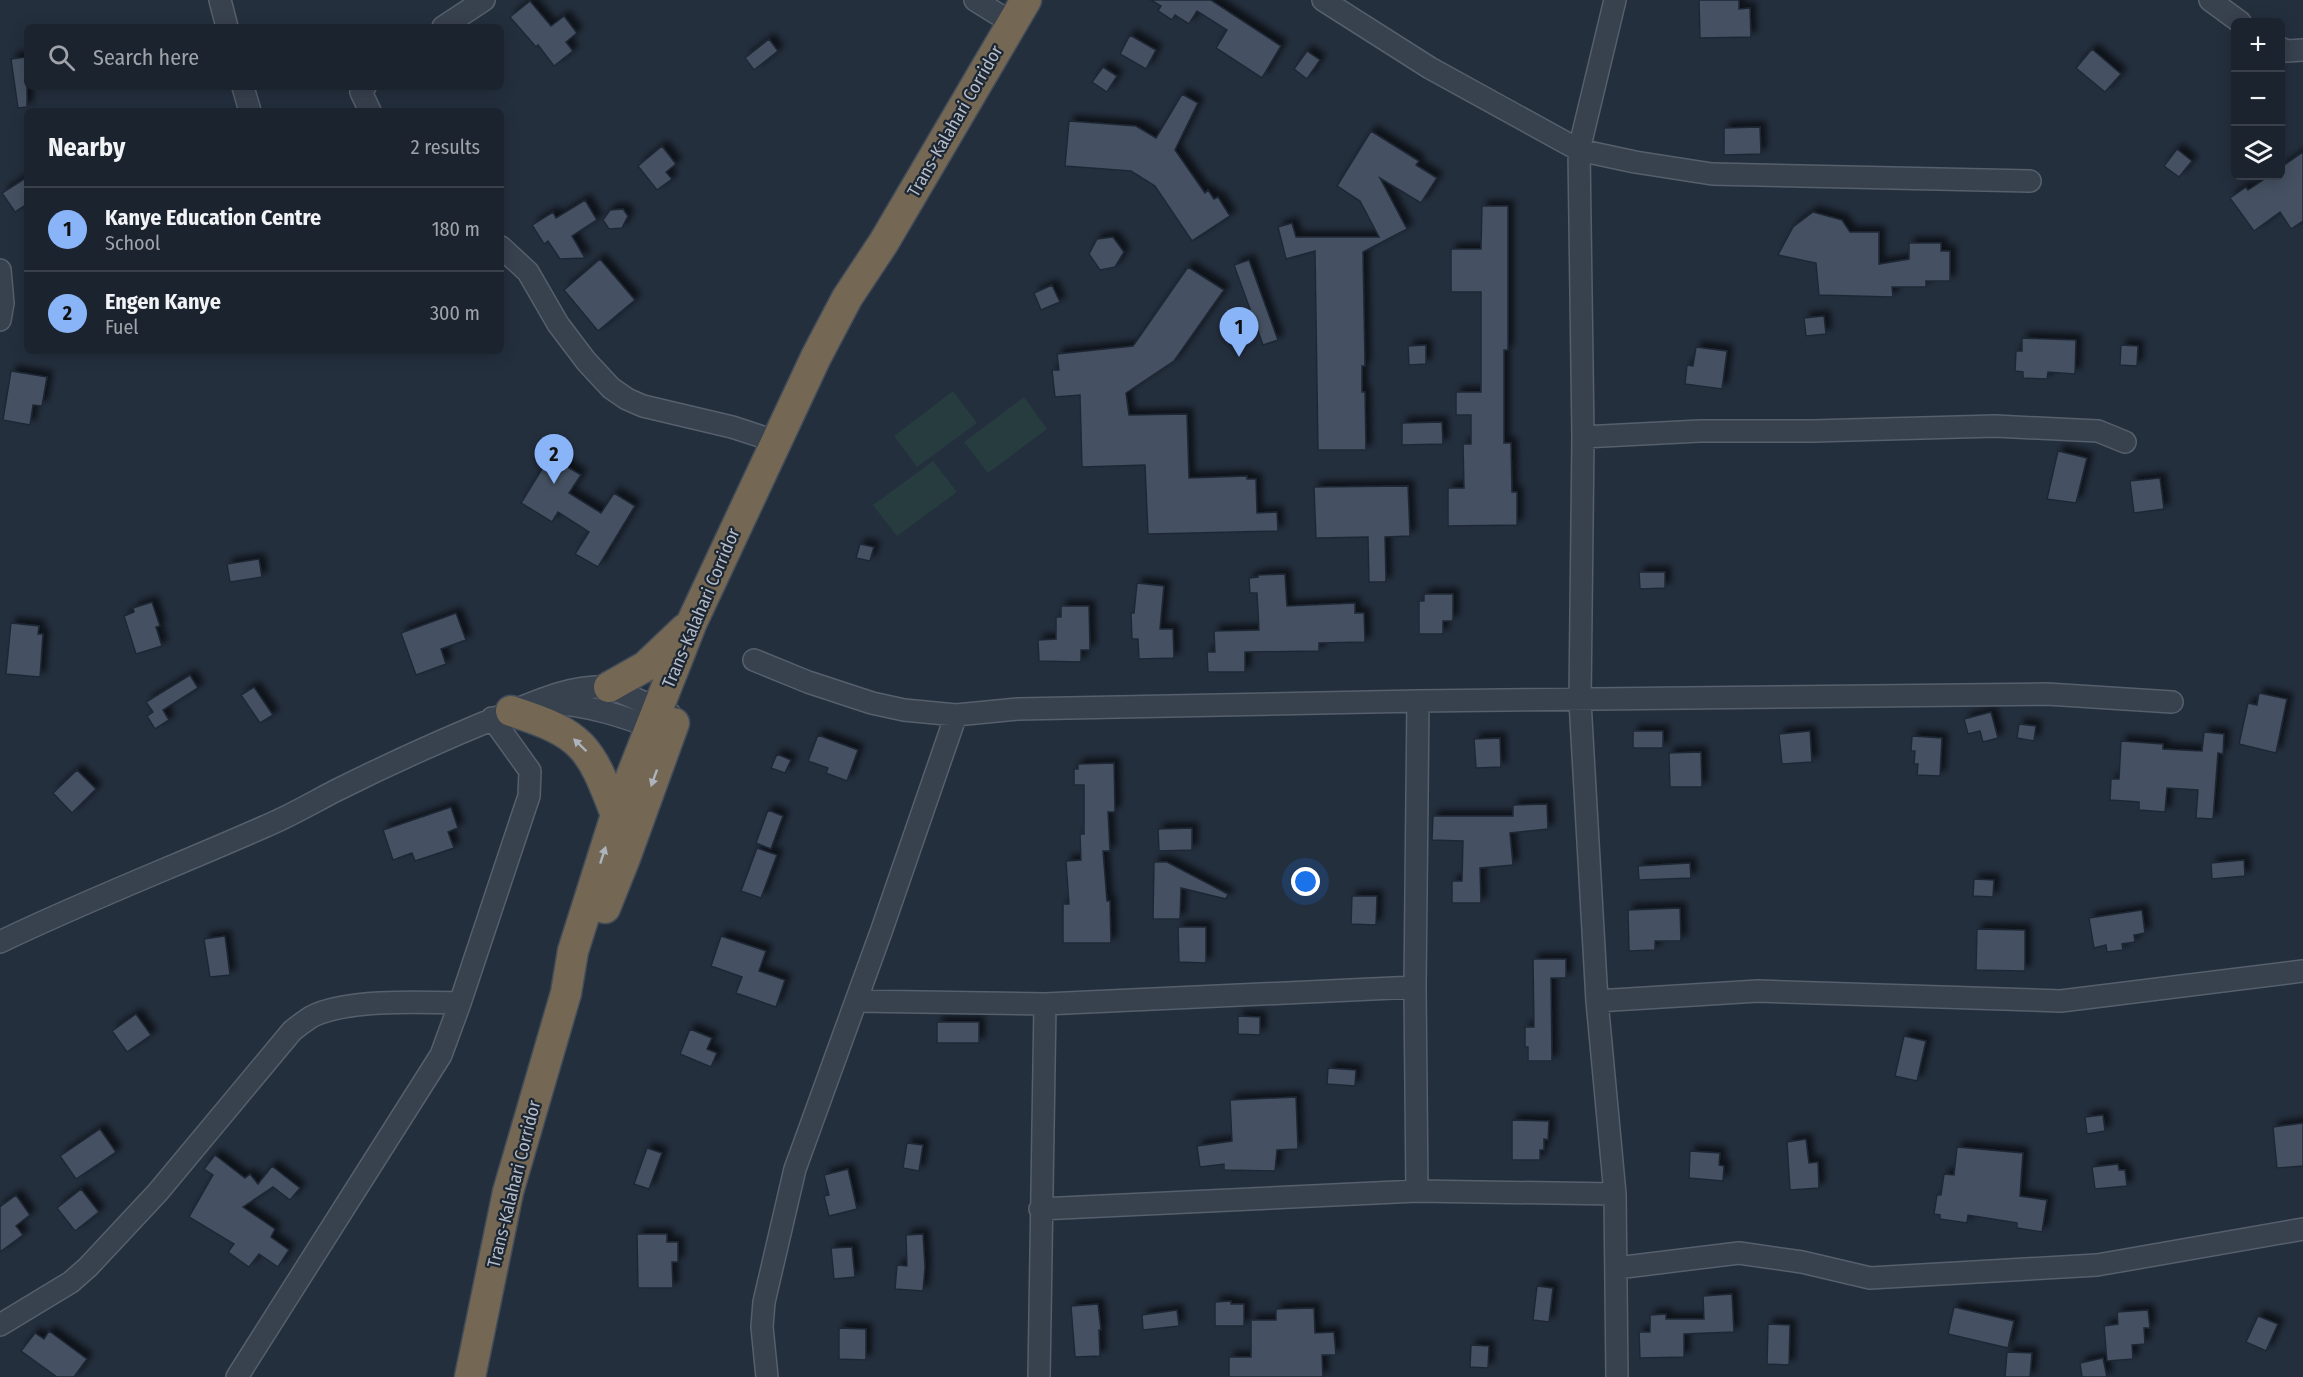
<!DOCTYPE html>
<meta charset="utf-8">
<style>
:root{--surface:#1b232e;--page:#282f3a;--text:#f1f3f6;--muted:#a0a4aa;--line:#39404a;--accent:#8ab4f8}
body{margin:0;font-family:"Fira Sans Condensed",sans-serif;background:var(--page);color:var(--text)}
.controls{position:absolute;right:18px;top:18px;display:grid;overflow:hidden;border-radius:9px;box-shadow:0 3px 15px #0003}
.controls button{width:54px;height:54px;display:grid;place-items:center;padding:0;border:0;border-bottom:2px solid var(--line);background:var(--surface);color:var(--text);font:30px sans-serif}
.you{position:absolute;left:1306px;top:882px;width:21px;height:21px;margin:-15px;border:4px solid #fff;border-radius:50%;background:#1a73e8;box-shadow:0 0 0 9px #1a73e833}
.badge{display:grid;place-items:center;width:39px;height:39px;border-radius:50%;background:var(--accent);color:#111;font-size:20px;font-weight:700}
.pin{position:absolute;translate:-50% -50px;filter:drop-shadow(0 2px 3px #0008)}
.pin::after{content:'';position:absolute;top:32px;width:21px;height:18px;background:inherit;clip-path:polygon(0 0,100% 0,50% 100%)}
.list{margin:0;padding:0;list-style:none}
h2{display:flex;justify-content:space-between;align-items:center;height:78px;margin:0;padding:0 24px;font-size:26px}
h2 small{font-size:20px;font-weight:400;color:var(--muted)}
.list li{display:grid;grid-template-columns:39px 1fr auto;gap:18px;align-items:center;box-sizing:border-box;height:84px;padding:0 24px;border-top:2px solid var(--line)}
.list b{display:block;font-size:22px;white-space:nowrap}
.list p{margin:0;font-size:20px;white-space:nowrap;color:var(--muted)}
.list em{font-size:20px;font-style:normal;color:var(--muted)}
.icon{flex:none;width:33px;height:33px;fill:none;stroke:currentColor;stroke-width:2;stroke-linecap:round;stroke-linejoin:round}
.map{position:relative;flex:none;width:2303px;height:1377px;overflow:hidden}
.search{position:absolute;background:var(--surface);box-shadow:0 3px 15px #0003;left:24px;top:24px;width:480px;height:66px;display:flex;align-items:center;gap:15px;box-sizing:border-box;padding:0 21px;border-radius:9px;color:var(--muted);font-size:22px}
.panel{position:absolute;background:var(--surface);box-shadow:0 3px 15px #0003;left:24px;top:108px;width:480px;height:246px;border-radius:9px}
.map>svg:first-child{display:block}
.green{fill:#263c3f}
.building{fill:#455162;stroke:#1f2835;stroke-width:1.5;filter:url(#shadow)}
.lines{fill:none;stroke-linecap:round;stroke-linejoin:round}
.minor-casing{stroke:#565f6c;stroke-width:24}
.highway-casing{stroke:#434c59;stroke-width:33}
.minor{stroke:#38414e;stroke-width:21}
.highway{stroke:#746855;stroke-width:30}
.oneway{fill:#aeb4bd}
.labels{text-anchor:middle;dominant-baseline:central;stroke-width:4.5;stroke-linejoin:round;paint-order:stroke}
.street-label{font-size:18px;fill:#b4bcc9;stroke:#1d2633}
</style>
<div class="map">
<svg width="2303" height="1377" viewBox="0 0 2303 1377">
<defs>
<filter id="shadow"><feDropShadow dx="5.5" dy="-5.5" stdDeviation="3" flood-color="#0009"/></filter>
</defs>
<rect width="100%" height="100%" fill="#242f3e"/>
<path class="green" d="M953,391l24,32 -60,44 -23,-31z
M1024,397l23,32 -59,44 -24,-31z
M933,461l24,31 -60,44 -24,-31z"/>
<path class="building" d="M1151,0h60l70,46 -19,32 -46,-30 11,-18 -30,-19 -8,13 -14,-9 -3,5 -14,-9 3,-5z
M1699,0h40v9l11,-1 1,29 -51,1z
M530,1l21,25 13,-10 13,17 -11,9 7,9 -19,15 -16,-21 -2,2 -26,-30z
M1130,35l26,15 -10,19 -26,-15z
M769,39l9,12 -24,19 -9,-12z
M2092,49l29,25 -16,18 -29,-24z
M1307,51l13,9 -13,19 -13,-10z
M27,57v50l-9,1 -7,-49z
M1103,67l14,9 -10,16 -15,-10z
M1182,94l16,9 -23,47 30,43 3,-3 6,9 4,-2 12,19 -38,25 -37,-55 -24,-15 -66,-5 4,-45 67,5 20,12z
M1760,127l1,27 -37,1v-27z
M1371,131l48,30 -3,4 21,13 -16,25 -41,-25 27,51 -44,23 2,114h-3v26h3l1,58h-48l-3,-199 -29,8 -8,-32 14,-4 4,14h83l-19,-36 -23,-15z
M662,146l14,18 -10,8 6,7 -15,11 -19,-24z
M2177,149l15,12 -13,16 -15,-11z
M2303,152v69l-12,8 -11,-17 -26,19 -24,-33 16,-11 2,3 21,-14h11v-8z
M27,177v27l-12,8 -13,-19z
M585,200l12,20 -25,16 13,22 -25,1 -12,-18 -4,3 -12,-19 21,-13 3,6z
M1482,206h26v144h-4v93h7l1,49h5v33l-69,1v-38h16l-1,-44h8v-29h-15v-23h25v-100h-30v-43h30z
M623,209l5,7 -6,12 -13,1 -6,-9 7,-10z
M1813,212l29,8 8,12h29v32l30,-5v-16h32v8h9v30h-24v6h-34l1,10 -74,-2 -3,-32 -38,-8 15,-28z
M1113,237l11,15 -9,15 -15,3 -11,-16 8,-15z
M600,259l35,41 -37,31 -34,-41z
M1249,260l29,80 -15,5 -29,-80z
M1188,267l36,23 -50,71 -48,32 3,22 58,-1 2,64 58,-2v3h9l1,34 20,-1 1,19 -130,3 -3,-69 -63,2 -2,-72 -25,2 -3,-27h7l-2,-16 76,-8z
M1052,285l8,17 -19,8 -7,-17z
M1824,316l2,18 -20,2 -2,-18z
M2022,338l54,2 -1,34 -27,-2 -1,7 -24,-1v-6l-8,-1 1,-20h6z
M1426,345v19l-17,1 -1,-19z
M2121,345l17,1 -1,20 -17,-1z
M1696,347l31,4 -5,38 -37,-5 2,-19 6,1z
M11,371l36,6 -5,29 -9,-1 -3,20 -27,-5z
M1442,422l1,22 -41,1v-22z
M2058,451l29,7 -11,45 -29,-4z
M550,456l31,19 -12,18 32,20 13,-20 21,13 -37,61 -23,-13 14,-22 -31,-20 -6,10 -31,-19z
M2160,478l4,31 -30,4 -4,-32z
M1408,486l2,50 -25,1 1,45h-17l-1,-45 -52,1 -2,-51z
M860,544l14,3 -4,14 -14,-3z
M259,559l3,18 -32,5 -3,-18z
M1639,572h26v16l-25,1z
M1285,574l2,32 68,-3v10h9l1,29 -46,1v8l-74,1v20h-37l-1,-20h8l-1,-21 45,-1 -2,-37h-7l-1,-15 9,-1v-2z
M1137,583l27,3 -4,43h13l1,29 -35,1 -1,-20h-6l-1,-26h3z
M1424,594h29v27h-10v13h-24v-33h5z
M152,602l8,24 -4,1 6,19 -26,8 -12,-38 10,-4 -1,-4z
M1061,606h28l1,44h-9v12l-42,-1 -1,-21 18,-1v-22h5z
M456,613l10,27 -25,9 5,15 -30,11 -15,-42z
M11,623l28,3 -1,8h5l-3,43 -34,-3z
M190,675l8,13 -35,22 6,10 -14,9 -8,-13 6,-4 -7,-10z
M254,687l19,28 -13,8 -19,-28z
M2259,693l28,6 -11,54 -37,-9 9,-41 9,2z
M1991,712l7,26 -15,4 -3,-11 -12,3 -4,-15z
M2019,724l17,2 -2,15 -17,-3z
M1633,731h30v17h-30z
M1810,731l2,31 -30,2 -3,-30z
M2204,732l20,2 -1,20 -5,-1 -5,66 -17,-1 2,-28 -31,-2 -2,24 -26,-2v-8l-29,-2 1,-21h8l2,-38 42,3v5l39,2z
M818,735l40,15 -11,31 -21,-8 2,-5 -20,-7z
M1912,736l30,2 -2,38 -23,-1 1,-11h-4l1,-13h-4z
M1500,738l1,29 -25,1 -2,-29z
M1701,752l1,35h-32l-1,-34z
M777,754l14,6 -6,13 -14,-5z
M1114,763l1,49h-7l2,39h-7l4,50h3l1,42h-48v-39h6l-3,-43 15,-1 -1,-26h4v-49h-10v-16h4v-5z
M77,770l19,19 -24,24 -19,-20z
M1547,804l1,25 -38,4 3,32 -33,3 1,35h-29v-22h10l1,-40 -31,-1 1,-24h80v-11z
M451,807l7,21 -10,4 6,16 -39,13 -3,-8 -19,7 -10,-30z
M768,810l15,6 -12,33 -15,-6z
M1192,828v22l-33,1 -1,-22z
M757,848l20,7 -16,43 -20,-7z
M2244,860l1,16 -33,3 -1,-16z
M1154,862h13l61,32 -2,5 -45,-11 -1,31h-27z
M1690,863l1,15 -52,2 -1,-14z
M1974,879l20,1 -1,17 -20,-1z
M1352,896h25l-1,29 -25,-1z
M1680,908l1,33h-26v9l-26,1 -1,-41z
M2142,910l3,23 -11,2 1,7 -13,2 1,6 -16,2 -1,-7 -12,3 -5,-30z
M1178,927h28v36l-27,-1z
M1977,929l48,1v41l-49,-1z
M225,936l5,39 -20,2 -6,-38z
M721,936l45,15 -7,20 26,9 -9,27 -40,-14 6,-16 -31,-11z
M1533,959h33v19h-15l1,83h-24v-14h-3v-20h9z
M136,1014l15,21 -24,17 -15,-21z
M1238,1016l22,1v18l-22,-1z
M937,1022h42v21h-42z
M690,1029l22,9 -5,11 10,4 -6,14 -31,-13z
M1904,1036l22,5 -9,40 -22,-5z
M1328,1068l28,2 -1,16 -28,-2z
M1296,1097l2,52 -21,1 -2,21 -51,-1v-6l-24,3 -3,-21 35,-5 -2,-41z
M2103,1115l2,16 -18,3 -2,-17z
M1512,1120l37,1 -1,19 -4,-1v11h-4v10h-28z
M2303,1123v43l-26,2 -4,-41z
M100,1129l16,23 -40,27 -16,-23z
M1806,1139l3,24 9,-1 1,26 -29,2 -3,-48z
M907,1143l16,2 -4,26 -16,-3z
M1957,1147l66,6 -3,43 27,4 -5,32 -25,-4v-5l-49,-8 -1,8 -27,-4v-4l-6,-1 3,-19h4l3,-21 10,1z
M647,1148l15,5 -13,36 -15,-5z
M1690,1151l30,2 -1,12 5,1 -1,15 -34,-3z
M215,1155l30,23 5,-4 8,10 14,-18 28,22 -10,12 -17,-13 -30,20 32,22 -4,8 18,13 -11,17 -19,-13 -10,13 -21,-15 6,-8 -45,-27 24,-42 -9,-6z
M2118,1164l1,6h6l2,16 -32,3 -3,-22z
M848,1169l9,40 -28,7 -5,-20 5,-1 -5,-20z
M81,1189l18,23 -24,19 -18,-23z
M16,1195l14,20 -14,11 7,9 -23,17v-47l1,1z
M637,1234h30v8h11v20h-6l1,26h-35z
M923,1234l2,33 -2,24 -28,-2 2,-24 10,1 -1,-31z
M852,1247l3,30 -21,2 -3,-31z
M1537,1286l16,2 -4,34 -16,-2z
M1732,1294l2,38 -50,2v23l-44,1 -1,-26h11v-17l16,-1v5h38l-1,-23z
M1231,1301v3h13v22h-29v-24z
M1098,1304l3,26h-2l1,26 -25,1 -4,-51z
M1954,1307l60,14 -6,27 -60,-14z
M1314,1308l1,25 19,-1 2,23h-14l1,22h-94v-20h22v-37h25v-11z
M1177,1310l2,16 -36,4 -1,-15z
M2148,1310l2,18h-6l1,16 -13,1 1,14 -26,2 -3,-35 14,-2 -1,-12z
M2258,1316l20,8 -12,27 -20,-9z
M1768,1324l22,1 -1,40 -22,-1z
M839,1328l27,1v31l-27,-1z
M49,1331l38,28 -13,18h-17l-36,-26 14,-18 9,6z
M1471,1345l18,1 -1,22 -18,-1z
M2007,1352l25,1 -2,24h-25z
M2103,1358l4,19h-25l-2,-14z"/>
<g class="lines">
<g class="minor-casing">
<path id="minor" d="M220,0l7,27
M975,0l37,23
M1323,0l107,68 149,82 56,12 77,12 318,7
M1615,0l-36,150 4,287 -3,264 17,300 18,193 2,183
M2210,0l30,22
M443,27l41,-27
M2280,48l7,3 16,-1
M243,87l7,24
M365,87l-4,5 9,19
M501,247l27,25 30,52 28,37 25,27 16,11 16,7 89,21 43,14
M0,270l3,33 -3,17
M1583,437l117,-6h113l182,-5 103,5 27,11
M754,660l54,22 64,21 32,7 52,5 62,-6 400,-8 629,-7 125,8
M547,703c40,1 79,14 117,29
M0,942c87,-42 178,-77 266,-116 24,-10 46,-23 69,-35 58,-29 118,-56 178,-80 31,-13 62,-26 96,-24l61,27
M856,1001l189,3 370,-17
M1597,1001l161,-10 303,10 242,-30
M1417,1191l-2,-204 3,-286
M1040,1209l377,-18 198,3
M1617,1268l122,-15 63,9 68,16 227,-13 206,-36
M0,1325l71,-43 17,-15 70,-75 134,-161c6,-5 13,-10 19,-14 34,-18 110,-15 149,-14
M237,1377l204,-322 19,-52 69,-207 1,-25 -38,-53
M767,1377l-5,-50 2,-25 31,-133 86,-237 75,-217
M1039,1377l6,-373"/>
</g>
<g class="highway-casing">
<path id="highway" d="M609,687l37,-21 39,-37
M511,711c72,23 79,35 105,104
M605,908l20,-50 49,-135
M470,1377l38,-185 58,-199 7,-42 43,-136 76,-193 124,-265 31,-59 37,-56 142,-242"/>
</g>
<use href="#minor" class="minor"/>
<use href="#highway" class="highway"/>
</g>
<defs><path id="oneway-solid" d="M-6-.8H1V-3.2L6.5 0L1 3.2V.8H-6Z" transform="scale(1.5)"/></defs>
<g class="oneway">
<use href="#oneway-solid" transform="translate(580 745) rotate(-136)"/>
<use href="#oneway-solid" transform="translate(654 778) rotate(110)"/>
<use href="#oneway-solid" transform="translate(603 855) rotate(-72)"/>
</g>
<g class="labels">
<g class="street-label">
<text transform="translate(955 121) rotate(-60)">Trans-Kalahari Corridor</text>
<text transform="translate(701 608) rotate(-67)">Trans-Kalahari Corridor</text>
<text transform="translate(514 1184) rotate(-76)">Trans-Kalahari Corridor</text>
</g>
</g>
</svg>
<div class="controls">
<button>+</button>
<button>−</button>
<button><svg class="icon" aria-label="layers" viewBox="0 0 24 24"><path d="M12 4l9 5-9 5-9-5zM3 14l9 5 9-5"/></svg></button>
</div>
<div class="you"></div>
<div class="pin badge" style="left:1239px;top:357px">1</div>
<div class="pin badge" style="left:554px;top:484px">2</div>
<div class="search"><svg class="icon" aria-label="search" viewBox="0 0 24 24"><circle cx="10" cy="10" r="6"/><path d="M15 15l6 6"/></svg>Search here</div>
<section class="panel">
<h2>Nearby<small>2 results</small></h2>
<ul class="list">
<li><span class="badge">1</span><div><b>Kanye Education Centre</b><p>School</p></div><em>180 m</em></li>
<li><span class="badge">2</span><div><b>Engen Kanye</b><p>Fuel</p></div><em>300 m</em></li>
</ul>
</section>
</div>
